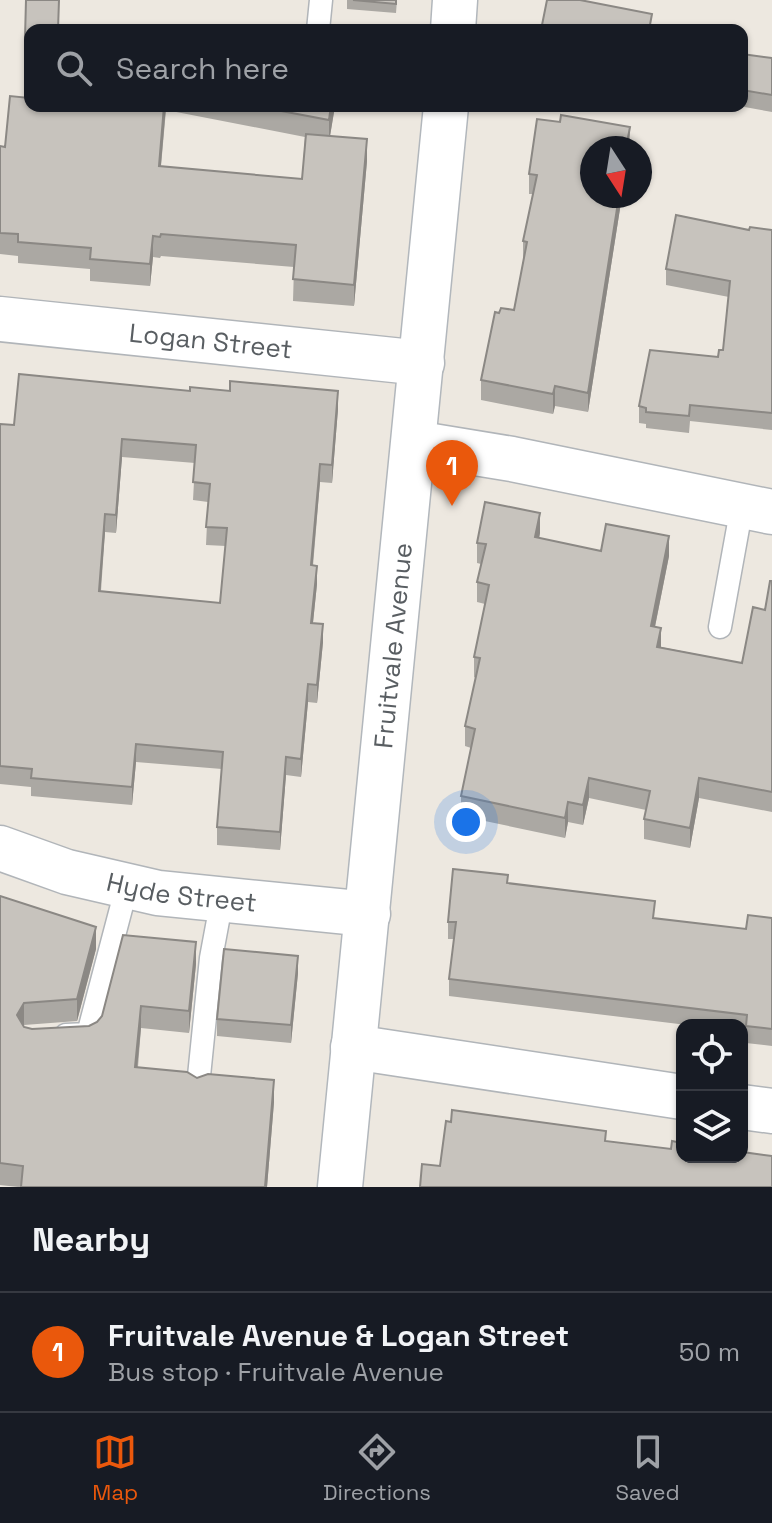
<!DOCTYPE html>
<meta charset="utf-8">
<style>
:root{--surface:#171b24;--page:#20242c;--text:#f1f3f6;--muted:#9ea1a6;--line:#363941;--accent:#ea580c}
body{margin:0;font-family:"Space Grotesk",sans-serif;background:var(--page);color:var(--text)}
.controls{position:absolute;right:24px;bottom:24px;display:grid;overflow:hidden;border-radius:16px;box-shadow:0 2px 6px #0004}
.controls button{width:72px;height:72px;display:grid;place-items:center;padding:0;border:0;border-bottom:2px solid var(--line);background:var(--surface);color:var(--text);font:40px sans-serif}
.compass{position:absolute;left:580px;top:136px;width:72px;height:72px;border-radius:50%;background:var(--surface);box-shadow:0 2px 6px #0004;rotate:168deg}
.you{position:absolute;left:466px;top:822px;width:28px;height:28px;margin:-20px;border:6px solid #fff;border-radius:50%;background:#1a73e8;box-shadow:0 0 0 12px #1a73e833}
.badge{display:grid;place-items:center;width:52px;height:52px;border-radius:50%;background:var(--accent);color:#fff;font-size:26px;font-weight:700}
.pin{position:absolute;translate:-50% -66px;filter:drop-shadow(0 2px 4px #0008)}
.pin::after{content:'';position:absolute;top:42px;width:28px;height:24px;background:inherit;clip-path:polygon(0 0,100% 0,50% 100%)}
.list{margin:0;padding:0;list-style:none}
h2{display:flex;justify-content:space-between;align-items:center;height:104px;margin:0;padding:0 32px;font-size:34px}
h2 small{font-size:26px;font-weight:400;color:var(--muted)}
.list li{display:grid;grid-template-columns:52px 1fr auto;gap:24px;align-items:center;box-sizing:border-box;height:120px;padding:0 32px;border-top:2px solid var(--line)}
.list b{display:block;font-size:30px;white-space:nowrap}
.list p{margin:0;font-size:26px;white-space:nowrap;color:var(--muted)}
.list em{font-size:26px;font-style:normal;color:var(--muted)}
.icon{flex:none;width:44px;height:44px;fill:none;stroke:currentColor;stroke-width:2;stroke-linecap:round;stroke-linejoin:round}
.map{position:relative;flex:none;width:772px;height:1187px;overflow:hidden}
.search{position:absolute;background:var(--surface);box-shadow:0 2px 6px #0004;left:24px;right:24px;top:24px;height:88px;display:flex;align-items:center;gap:20px;box-sizing:border-box;padding:0 28px;border-radius:16px;color:var(--muted);font-size:30px}
.sheet{height:224px;background:var(--surface)}
nav{display:flex;justify-content:space-around;align-items:center;box-sizing:border-box;height:112px;border-top:2px solid var(--line);background:var(--surface);font-size:22px;color:var(--muted)}
nav a{display:grid;justify-items:center;gap:4px}
nav .on{color:var(--accent)}
.map>svg:first-child{display:block}
.lines{fill:none;stroke-linecap:round;stroke-linejoin:round}
.lane-casing{stroke:#b1b5b9;stroke-width:25}
.street-casing{stroke:#b1b5b9;stroke-width:47}
.secondary-casing{stroke:#b2b7bc;stroke-width:47}
.lane{stroke:#fff;stroke-width:22}
.street{stroke:#fff;stroke-width:44}
.secondary{stroke:#fff;stroke-width:44}
.wall{fill:#aba8a3;fill-rule:evenodd}
.shaded-wall{fill:#8b8884}
.building{fill:#c7c3bd;stroke:#8b8884;stroke-width:2;fill-rule:evenodd}
.labels{text-anchor:middle;dominant-baseline:central;stroke-width:6;stroke-linejoin:round;paint-order:stroke}
.street-label{font-size:26px;fill:#595e62;stroke:#fff}
</style>
<div class="map">
<svg width="772" height="1187" viewBox="0 0 772 1187">
<rect width="100%" height="100%" fill="#ede8e0"/>
<g class="lines">
<g class="lane-casing">
<path id="lane" d="M318,30l3,-30
M720,627l22,-121
M66,1035l22,-1 39,-148
M198,1086l13,-128 11,-59"/>
</g>
<g class="street-casing">
<g id="street">
<path id="s1" d="M0,319l422,44"/>
<path d="M414,443l98,16 260,53"/>
<path id="s2" d="M0,848l67,24 91,21 210,21"/>
<path d="M353,1047l329,50"/>
<path d="M742,1107l30,4"/>
</g>
</g>
<g class="secondary-casing">
<g id="secondary">
<path d="M453,30l2,-30"/>
<path id="s3" d="M340,1187l106,-1081"/>
</g>
</g>
<use href="#lane" class="lane"/>
<use href="#street" class="street"/>
<use href="#secondary" class="secondary"/>
</g>
<path class="wall" d="M26,0l4,30v28l-5,-1z
M347,0h50l-1,13 -49,-4z
M742,54l30,4v54l-33,-6h3z
M30,106h305l-5,30 37,25 -13,145 -61,-5 1,-34 -133,-11 -1,2 -7,-1 -3,29 -60,-5v-12l-72,-6v-7l-18,-2v-108l5,1zM166,110l139,27 -3,42 -141,-13z
M537,119l55,77h30l-34,216 -33,-6 -2,8 -72,-14v-20l18,-67 15,-3 9,-49v-20l10,-47h-4v-20z
M749,230h23v200l-82,-9 -1,12 -43,-5v-4l-7,-1v-17l79,-49 5,-7 6,-53 -63,-12v-16z
M338,409l-6,74 -12,-1 -7,84 4,18 -4,39 10,19 -6,61 -9,-1 -7,75 -15,-2 -6,75 -63,-5v-18l5,-58 -86,-7 -4,43 -101,-9v-9l-31,-3v-360l14,1zM122,457l73,6 -2,37 15,2 -2,43 20,1 -6,57 -119,-12 4,-59 11,1z
M540,533l-1,5 62,13 68,5 -14,71 6,20 81,16 23,-53 7,-29v231l-73,-14 -9,50 -46,-9v-20l2,-9 -57,-12 -6,27 -15,-3 -3,16 -104,-22v-20l10,-48 -6,-2v-20l11,-48 -2,-1v-20l11,-53 -8,-2v-20l4,-18 -4,-1v-20z
M508,883l147,35 91,11 26,-11v128l-26,-3v-11h-4v-7h-55l-238,-29v-17l5,-40h-6v-17z
M0,896l96,53 -19,72 -53,4v2l8,2 57,-3 8,-4 99,-58 -7,69 -48,-5 -3,39 59,11 77,24 -7,85h-249l-18,-2z
M298,973l-7,70 -74,-7v-17z"/>
<path class="shaded-wall" d="M164,106h2l-7,81v-21z
M331,106h4l-6,36v-22z
M630,127l-1,21h-3z
M367,139v22l-13,145v-21z
M619,196h3l-34,216v-19z
M153,236v21l-3,29v-22z
M555,386v20l-2,8v-20z
M338,391v18l-6,74v-18z
M122,439v18l-6,76v-18z
M320,464v18l-9,101v-18z
M540,513v20l-5,24v-20z
M105,514v18l-6,77v-18z
M669,536v20l-18,90v-20z
M317,566v18l-6,57v-18z
M323,624v18l-6,61v-18z
M661,628v20l-4,-1z
M308,684v18l-7,75v-18z
M136,744v18l-4,43v-18z
M286,757v18l-6,75v-18z
M589,778v20l-6,27v-20z
M699,778v20l-9,50v-20z
M568,802v20l-3,16v-20z
M96,927v22l-19,72v-22z
M196,942v22l-7,69v-22z
M298,956v17l-7,70v-18z
M24,1003v22l-7,12v-22z
M141,1006v22l-6,61v-22z
M274,1080v22l-7,85h-2z"/>
<path class="building" d="M26,0h33l-1,30h-28v9l-5,-1z
M353,0h43v4z
M547,0h33l72,14 -3,16h-108z
M131,26l19,4h-20z
M742,54l30,4v37l-30,-5z
M30,84v22h134l-5,60 143,13 4,-45 61,5 -13,146 -61,-6 3,-34 -135,-11 -1,3 -7,-1 -3,28 -60,-5 1,-11 -73,-6v-8l-18,-1v-87l5,1 5,-51 19,2z
M255,106h76l-2,14z
M561,115l69,12 -4,21h-34v48h27l-31,197 -33,-7 -2,8 -72,-14 14,-68 4,1 2,-5 13,2 13,-68 -4,-1 14,-66 -8,-1 8,-55 23,3z
M676,215l73,15 1,-3 22,3v183l-82,-8 -1,11 -43,-4v-4l-7,-2 11,-56 68,7 1,-7h4l7,-69 -64,-12z
M19,374l171,17v-4l40,4v-10l108,10 -6,74 -12,-1 -9,101 6,1 -6,57 12,1 -6,61 -9,-1 -7,75 -15,-2 -6,75 -63,-5 6,-75 -87,-8 -4,43 -101,-9 1,-9 -32,-3v-342l14,1zM122,439l74,6 -3,37 17,2 -4,43 21,1 -7,75 -121,-12 6,-77 11,1z
M485,502l55,11 -5,24 66,14 5,-27 63,12 -18,90 10,2 -4,19 85,16 11,-56 12,3 5,-29h2v211l-73,-14 -9,50 -46,-9 6,-28 -61,-13 -6,27 -15,-3 -3,16 -104,-22 14,-67 -10,-3 15,-68 -6,-1 15,-72 -12,-3 9,-38 -9,-1z
M453,869l55,6 -1,8 148,18 -2,17 93,11 2,-14 24,3v111l-26,-3 1,-11 -298,-36 7,-57h-8z
M0,896l96,31 -19,72 -53,4 -7,12 7,12 8,2 57,-3 8,-4 5,-6 21,-81 73,7 -7,69 -48,-5 -6,61 52,5 10,6 11,-4 66,6 -9,107h-244l2,-21 -23,-3z
M224,949l74,7 -7,69 -74,-6z
M452,1110l154,21 -1,10 66,8 1,-8 10,2v14h60v-5l30,4v31h-352l2,-23 18,2 6,-45 5,1z"/>
<g class="labels">
<g class="street-label">
<text stroke="none"><textPath href="#s1" startOffset="212">Logan Street</textPath></text>
<text stroke="none"><textPath href="#s3" startOffset="544">Fruitvale Avenue</textPath></text>
<text stroke="none"><textPath href="#s2" startOffset="188">Hyde Street</textPath></text>
</g>
</g>
</svg>
<div class="controls">
<button><svg class="icon" aria-label="locate" viewBox="0 0 24 24"><circle cx="12" cy="12" r="6"/><path d="M12 2v4M12 18v4M2 12h4M18 12h4"/></svg></button>
<button><svg class="icon" aria-label="layers" viewBox="0 0 24 24"><path d="M12 4l9 5-9 5-9-5zM3 14l9 5 9-5"/></svg></button>
</div>
<svg class="compass" viewBox="-18 -18 36 36"><path d="M0-13l5 13h-10z" fill="#e53935"/><path d="M0 13l5-13h-10z" fill="#9ea1a6"/></svg>
<div class="you"></div>
<div class="pin badge" style="left:452px;top:506px">1</div>
<div class="search"><svg class="icon" aria-label="search" viewBox="0 0 24 24"><circle cx="10" cy="10" r="6"/><path d="M15 15l6 6"/></svg>Search here</div>
</div>
<section class="sheet">
<h2>Nearby<small></small></h2>
<ul class="list">
<li><span class="badge">1</span><div><b>Fruitvale Avenue &amp; Logan Street</b><p>Bus stop · Fruitvale Avenue</p></div><em>50 m</em></li>
</ul>
</section>
<nav>
<a class="on"><svg class="icon" aria-label="map" viewBox="0 0 24 24"><path d="M3 6l6-2 6 2 6-2v14l-6 2-6-2-6 2zM9 4v14M15 6v14"/></svg>Map</a>
<a><svg class="icon" aria-label="directions" viewBox="0 0 24 24"><path d="M12 3l9 9-9 9-9-9zM9 14v-3h6M13 9l2 2-2 2"/></svg>Directions</a>
<a><svg class="icon" aria-label="saved" viewBox="0 0 24 24"><path d="M7 4h10v16l-5-4-5 4z"/></svg>Saved</a>
</nav>
